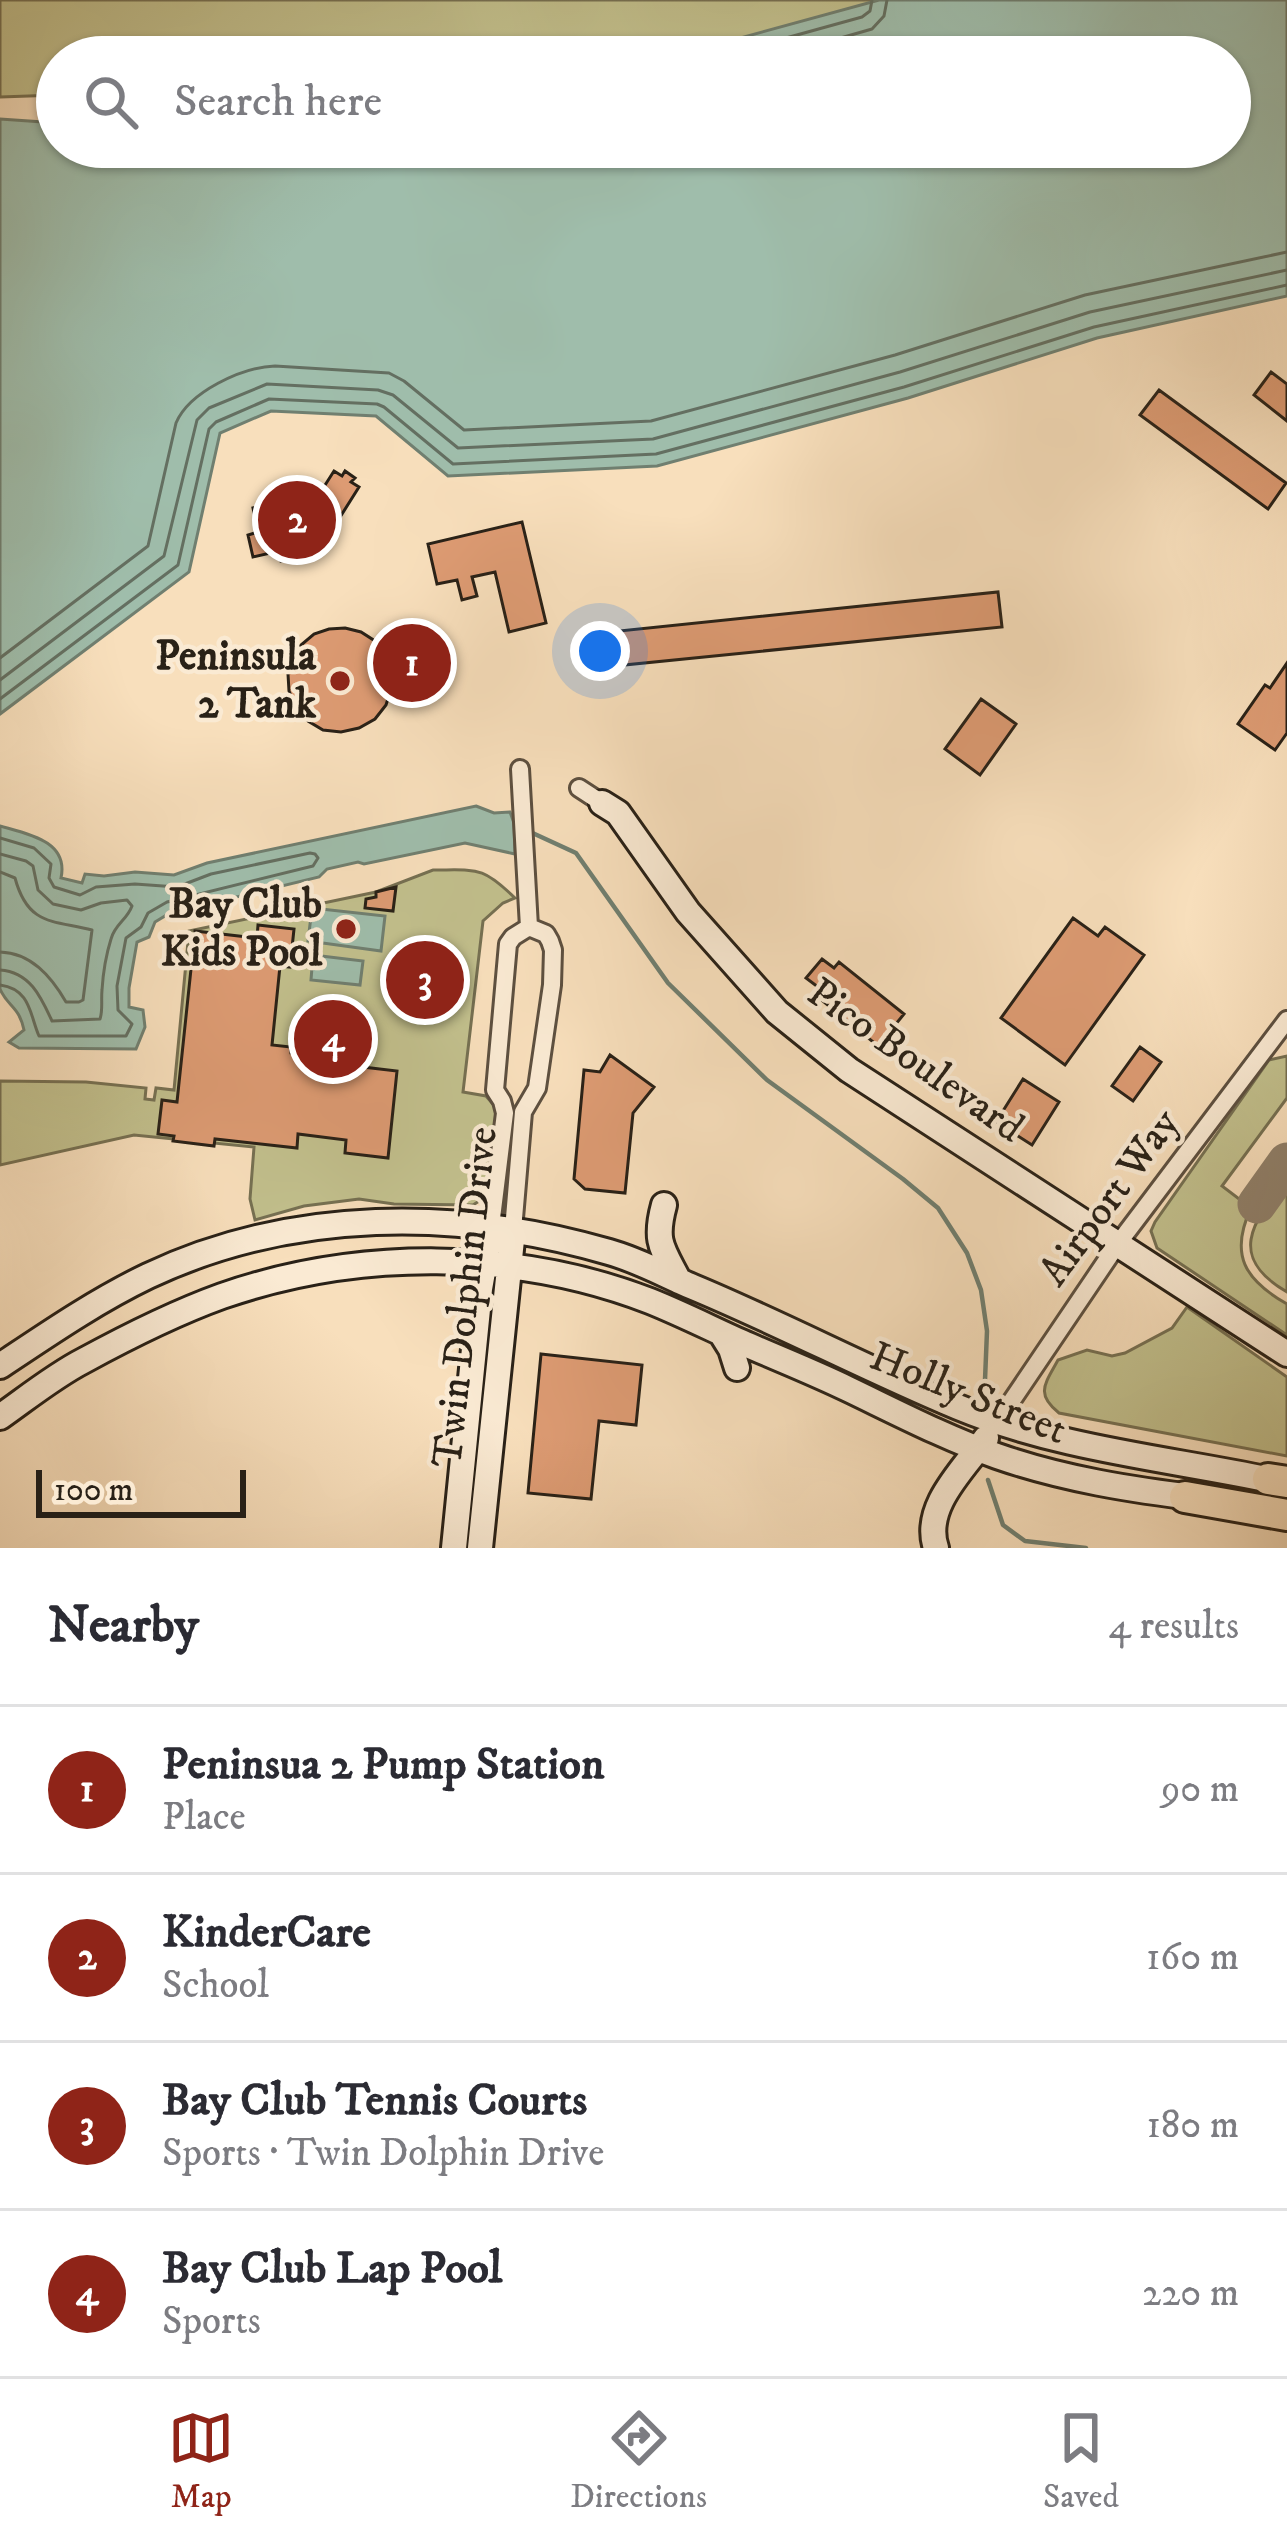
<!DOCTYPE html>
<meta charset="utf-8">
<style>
:root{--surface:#fff;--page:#f7f7f7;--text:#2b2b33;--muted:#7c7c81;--line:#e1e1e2;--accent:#8f2418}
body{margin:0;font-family:"IM FELL DW Pica",serif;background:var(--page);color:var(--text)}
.scale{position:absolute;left:36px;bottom:30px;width:210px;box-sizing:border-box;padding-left:12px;border:6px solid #292117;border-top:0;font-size:33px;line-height:42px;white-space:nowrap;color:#292117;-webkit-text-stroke:9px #faead3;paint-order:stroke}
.you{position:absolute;left:600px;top:651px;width:42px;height:42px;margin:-30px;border:9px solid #fff;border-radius:50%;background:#1a73e8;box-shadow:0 0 0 18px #1a73e833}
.badge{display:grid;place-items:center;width:78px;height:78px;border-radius:50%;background:var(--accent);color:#fff;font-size:39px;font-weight:700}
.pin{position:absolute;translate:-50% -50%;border:6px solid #fff;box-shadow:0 3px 12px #0006}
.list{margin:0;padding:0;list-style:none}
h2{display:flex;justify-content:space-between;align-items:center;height:156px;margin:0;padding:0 48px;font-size:51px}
h2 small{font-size:39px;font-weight:400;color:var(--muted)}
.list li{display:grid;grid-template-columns:78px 1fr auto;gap:36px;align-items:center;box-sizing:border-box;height:168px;padding:0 48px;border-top:3px solid var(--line)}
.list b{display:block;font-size:45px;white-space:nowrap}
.list p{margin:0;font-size:39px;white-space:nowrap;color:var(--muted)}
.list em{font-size:39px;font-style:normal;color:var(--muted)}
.icon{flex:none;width:66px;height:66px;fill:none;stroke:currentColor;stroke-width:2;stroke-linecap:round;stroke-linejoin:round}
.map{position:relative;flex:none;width:1287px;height:1548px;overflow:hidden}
.search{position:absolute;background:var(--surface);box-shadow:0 3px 9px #0004;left:36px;right:36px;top:36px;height:132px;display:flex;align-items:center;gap:30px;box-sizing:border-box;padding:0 42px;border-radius:66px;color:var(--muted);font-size:45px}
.sheet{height:828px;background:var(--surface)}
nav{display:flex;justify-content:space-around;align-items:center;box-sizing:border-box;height:168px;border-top:3px solid var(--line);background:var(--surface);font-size:33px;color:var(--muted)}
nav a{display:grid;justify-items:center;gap:6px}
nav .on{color:var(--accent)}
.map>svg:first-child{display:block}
.green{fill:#c2c08d;stroke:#767052;stroke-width:3}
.water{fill:#9fbdab;stroke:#707f70;stroke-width:3}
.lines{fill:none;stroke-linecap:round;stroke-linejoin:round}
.shore{stroke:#646f61;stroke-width:3}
.stream{stroke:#707f70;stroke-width:4.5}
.taxiway{stroke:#90806a;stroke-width:39}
.building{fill:#dd9b73;stroke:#292117;stroke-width:3}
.street-casing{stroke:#5d5040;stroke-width:22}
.secondary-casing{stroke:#292117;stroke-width:30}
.highway-casing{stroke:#292117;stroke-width:36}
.street{stroke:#faead3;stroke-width:16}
.secondary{stroke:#faead3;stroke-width:24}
.highway{stroke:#f8dfbc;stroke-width:30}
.poi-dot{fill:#8f2418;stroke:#faead3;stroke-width:4.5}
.labels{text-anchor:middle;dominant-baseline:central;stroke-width:9;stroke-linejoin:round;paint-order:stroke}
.poi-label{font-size:42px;font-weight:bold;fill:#292117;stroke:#faead3;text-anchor:end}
.street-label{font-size:42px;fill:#292117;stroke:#faead3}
</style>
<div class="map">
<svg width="1287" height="1548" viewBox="0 0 1287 1548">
<rect width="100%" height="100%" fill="#f8dfbc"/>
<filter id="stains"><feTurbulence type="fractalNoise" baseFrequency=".00167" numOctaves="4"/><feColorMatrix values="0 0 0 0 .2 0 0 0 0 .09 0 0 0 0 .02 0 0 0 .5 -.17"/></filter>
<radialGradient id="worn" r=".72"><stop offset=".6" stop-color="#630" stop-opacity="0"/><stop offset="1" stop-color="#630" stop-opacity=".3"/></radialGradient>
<path class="green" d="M0,0h978l-20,7 -268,41 -89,9h-544v38l-57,2z
M433,870c45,0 49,-4 82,28l-12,5 -20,18 -20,171 23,4 12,14 -8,84 -17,11 -79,-1 -35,-5 -55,7 -49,14 -5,-21 4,-52 -120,-12 -134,30v-84l86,1 60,6 -1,11 9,1 2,-12 18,2 15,-159 187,-39z
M1287,1056v42l-65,88 29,22c-22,47 -6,72 36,96v31l-130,-87 -6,-17 4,-9 114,-162z
M1287,1177v115c-62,-36 -33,-71 0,-115z
M1187,1307l100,70v79l-228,-43c-24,-19 -14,-29 -1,-53l29,-10 25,6 13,-3 47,-25z"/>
<path class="water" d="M879,0h408v296l-190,42 -189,60 -251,68 -209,10 -72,-60 -105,-5 -51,22 -31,139 -189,142v-595l57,4v24h1173v-90h-559z
M476,806l18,7 16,-1 4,11 1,31 -50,-11 -101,21 -6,-2 -31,7 -8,8 -149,36 -15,9 -6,15 -12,5 -8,46v19l14,3 2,17 -9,22 -117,-1 -10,-6 15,-12c-5,-24 -16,-23 -24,-41v-163c28,8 69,15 61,52l21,5 3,-9 19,2 31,-4 39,3 33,-12z
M312,908l73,8 -4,35 -73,-10z
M313,955l50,6 -3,24 -49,-5z
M319,1014l33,3 -5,48 -34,-4z"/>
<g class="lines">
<path class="shore" d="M717,57l145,-40 8,-6 2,-11
M774,57l98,-28 12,-13 3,-16
M0,658l148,-112 28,-123c13,-31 66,-56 99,-57l114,7 15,8 60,49 187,-9 244,-66 190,-60 202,-43
M0,680l164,-124 33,-136 12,-12 58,-24 111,6 15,5 65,53 195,-9 247,-67 190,-60 197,-42
M0,699l178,-134 31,-136 7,-7 53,-23 108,5 7,3 69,57 203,-10 248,-67 190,-60 193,-42
M0,838l34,10 17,16 -2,14 5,9 26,8 16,-8 39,-3 42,3 34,-13 99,-21 5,1 3,4 -5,8 -146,36 -19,11 -7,14 -15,11 -9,48 1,24 14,14 -6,12h-87c-9,-20 -8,-47 -39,-51
M0,854l26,7 7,5 5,24 15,14 28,6 20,-7 26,-3 5,6c-5,14 -17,18 -21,33 -5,16 -8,35 -9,51 -1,11 1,20 -2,29l-48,2c-11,-24 -22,-49 -52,-51
M0,872l15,6c13,48 38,42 77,52l-9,70 -4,2h-13c-15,-26 -35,-49 -66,-50"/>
<path class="stream" d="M526,830l50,23 92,130 99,97 136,99 35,29 29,45 14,37 6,41 -2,49
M988,1480l15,45 22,16 61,7"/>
<path class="taxiway" d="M1257,1204l30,-42"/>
</g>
<path class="building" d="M1271,372l16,12v37l-33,-26z
M1159,390l127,93 -18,26 -128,-94z
M334,471l8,5 3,-5 10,7 -4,4 8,5 -34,54 -24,5 2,10 -22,5 -2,-10 -26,6 -5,-22 10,-3 -5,-24 67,-15z
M522,522l24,101 -37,9 -14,-60 -23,5 5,19 -15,4 -5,-20 -20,4 -9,-40z
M998,592l4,35 -408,41 -4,-34z
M345,628l16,4 14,9 10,12 32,-7 7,30 -31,7 -7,22 -11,14 -16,9 -18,4 -18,-2 -15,-9 -12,-14 -7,-16 -1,-17 4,-16 9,-13 13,-11 15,-5z
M1287,663v70l-12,17 -37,-26 27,-39 5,3z
M981,699l35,25 -36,51 -35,-26z
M396,887l-3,24 -28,-3 1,-9 10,-2v-5z
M1073,918l25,18 7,-9 39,28 -79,110 -64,-47z
M258,925l36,4 -4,38 -10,-1 -8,79 19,2v6l15,2 -1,13 12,1v7l23,2 1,-7 12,2 1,-7 43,5 -9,87 -43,-5 1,-13 -48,-6 -1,14 -82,-9 -1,7 -41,-5 1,-5 -16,-2 4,-34 15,2 18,-171 62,7z
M822,959l12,9 5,-6 65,52 -26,32 -65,-53 5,-6 -12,-9z
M1140,1047l21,15 -28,39 -21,-15z
M610,1055l44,32 -21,26 -8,80 -40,-4 -11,-10 10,-109 16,2z
M1023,1079l36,23 -27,43 -36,-23z
M541,1354l101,11 -6,60 -37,-4 -8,78 -63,-6z"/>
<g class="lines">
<g class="street-casing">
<path id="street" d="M520,769l9,158
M579,788l23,15
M491,1226l14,-113 -3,-12 -7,-11 13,-146 5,-7 16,-10
M513,1230l10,-118 14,-24 15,-103 1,-35 -3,-9 -4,-7 -17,-7
M998,1421l119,-176 170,-225"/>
</g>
<g class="secondary-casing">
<path id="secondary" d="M602,803l16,10 70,99 89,100 72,58 438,284
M664,1205c-10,37 -2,43 15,76
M721,1333l10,16 6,19
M0,1366c48,-32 96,-65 148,-90 144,-68 310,-68 461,-24 29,8 56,23 84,35 89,37 176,83 265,120 104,43 217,52 327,76
M0,1417c27,-19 54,-41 83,-56 44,-24 92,-48 139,-65 136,-47 294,-47 428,5 30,12 60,27 91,41 36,16 72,30 107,47 50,24 98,49 149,67 66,23 135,34 204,42
M454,1548l26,-259 11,-63
M480,1548l33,-318
M936,1548c-14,-41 28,-79 50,-110"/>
</g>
<g class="highway-casing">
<path id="highway" d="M1268,1479l19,3
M1185,1497l102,18"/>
</g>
<use href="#street" class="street"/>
<use href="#secondary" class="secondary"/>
<use href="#highway" class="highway"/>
</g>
<g class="poi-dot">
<circle cx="340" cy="681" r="12"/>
<circle cx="346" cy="929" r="12"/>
</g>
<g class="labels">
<g class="poi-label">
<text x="316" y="657">Peninsula<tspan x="316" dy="48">2 Tank</tspan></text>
<text x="322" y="905">Bay Club<tspan x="322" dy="48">Kids Pool</tspan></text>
</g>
<g class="street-label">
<text transform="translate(915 1061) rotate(35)">Pico Boulevard</text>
<text transform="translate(1110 1198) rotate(-54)">Airport Way</text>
<text transform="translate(466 1297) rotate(-84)">Twin Dolphin Drive</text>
<text transform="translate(968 1394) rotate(22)">Holly Street</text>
</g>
</g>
<rect width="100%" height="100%" filter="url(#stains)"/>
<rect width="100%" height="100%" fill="url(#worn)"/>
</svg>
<div class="scale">100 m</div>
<div class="you"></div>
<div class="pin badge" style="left:412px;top:663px">1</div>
<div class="pin badge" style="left:297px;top:520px">2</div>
<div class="pin badge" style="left:425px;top:980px">3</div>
<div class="pin badge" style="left:333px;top:1039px">4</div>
<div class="search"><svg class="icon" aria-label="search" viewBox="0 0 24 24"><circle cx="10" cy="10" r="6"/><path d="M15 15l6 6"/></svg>Search here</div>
</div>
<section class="sheet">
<h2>Nearby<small>4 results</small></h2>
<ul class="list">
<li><span class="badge">1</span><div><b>Peninsua 2 Pump Station</b><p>Place</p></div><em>90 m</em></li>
<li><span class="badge">2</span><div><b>KinderCare</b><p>School</p></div><em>160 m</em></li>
<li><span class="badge">3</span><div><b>Bay Club Tennis Courts</b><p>Sports · Twin Dolphin Drive</p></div><em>180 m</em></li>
<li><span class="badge">4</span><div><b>Bay Club Lap Pool</b><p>Sports</p></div><em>220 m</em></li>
</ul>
</section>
<nav>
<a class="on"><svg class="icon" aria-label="map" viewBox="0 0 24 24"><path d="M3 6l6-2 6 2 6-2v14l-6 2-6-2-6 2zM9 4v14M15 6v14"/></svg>Map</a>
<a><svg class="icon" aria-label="directions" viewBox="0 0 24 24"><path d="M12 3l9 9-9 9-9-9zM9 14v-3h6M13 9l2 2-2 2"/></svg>Directions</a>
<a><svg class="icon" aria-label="saved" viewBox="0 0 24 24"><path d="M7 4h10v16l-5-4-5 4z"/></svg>Saved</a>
</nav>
